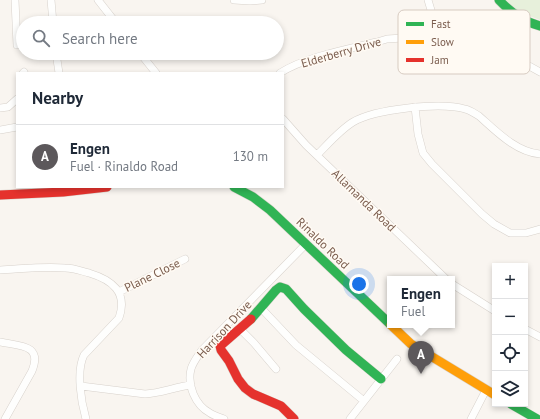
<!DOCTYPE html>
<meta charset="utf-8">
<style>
:root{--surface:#fff;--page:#f6f6f7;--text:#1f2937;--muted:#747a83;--line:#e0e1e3;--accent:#5c585b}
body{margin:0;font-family:"PT Sans",sans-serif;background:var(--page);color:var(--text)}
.controls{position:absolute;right:12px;bottom:12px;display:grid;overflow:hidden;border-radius:0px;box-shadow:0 2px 6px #0003}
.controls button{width:36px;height:36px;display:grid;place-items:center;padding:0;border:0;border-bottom:1px solid var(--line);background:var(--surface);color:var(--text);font:20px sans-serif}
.you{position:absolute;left:359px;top:284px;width:14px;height:14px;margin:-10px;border:3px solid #fff;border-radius:50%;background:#1a73e8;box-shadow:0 0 0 6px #1a73e833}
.badge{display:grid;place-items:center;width:26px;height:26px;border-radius:50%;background:var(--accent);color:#fff;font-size:13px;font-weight:700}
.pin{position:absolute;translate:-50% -33px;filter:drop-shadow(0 1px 2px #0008)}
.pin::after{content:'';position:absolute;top:21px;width:14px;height:12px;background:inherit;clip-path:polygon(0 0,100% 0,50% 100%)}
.popup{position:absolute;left:387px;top:276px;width:68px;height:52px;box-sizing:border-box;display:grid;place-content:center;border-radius:0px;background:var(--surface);filter:drop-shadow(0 1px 3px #0005);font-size:13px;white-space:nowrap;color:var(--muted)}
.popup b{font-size:15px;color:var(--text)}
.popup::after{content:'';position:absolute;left:50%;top:100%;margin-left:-8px;border:8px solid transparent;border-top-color:var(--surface)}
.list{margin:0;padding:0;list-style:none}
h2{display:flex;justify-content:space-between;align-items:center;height:52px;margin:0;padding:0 16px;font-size:17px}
h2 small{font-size:13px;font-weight:400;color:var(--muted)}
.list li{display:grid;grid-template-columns:26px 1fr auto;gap:12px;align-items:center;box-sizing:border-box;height:64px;padding:0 16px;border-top:1px solid var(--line)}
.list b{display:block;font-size:15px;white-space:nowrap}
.list p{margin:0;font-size:13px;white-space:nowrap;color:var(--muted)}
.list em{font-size:13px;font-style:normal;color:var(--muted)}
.icon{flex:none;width:22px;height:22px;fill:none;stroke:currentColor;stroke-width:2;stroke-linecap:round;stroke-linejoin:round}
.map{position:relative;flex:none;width:540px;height:419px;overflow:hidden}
.search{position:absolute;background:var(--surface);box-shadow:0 2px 6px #0003;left:16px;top:16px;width:268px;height:44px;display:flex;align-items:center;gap:10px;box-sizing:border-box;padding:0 14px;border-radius:22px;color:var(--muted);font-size:15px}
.panel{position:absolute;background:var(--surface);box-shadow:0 2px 6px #0003;left:16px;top:72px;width:268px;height:116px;border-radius:0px}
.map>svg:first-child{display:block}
.green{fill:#e7f0db}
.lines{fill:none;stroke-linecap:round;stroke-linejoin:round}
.street-casing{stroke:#d7d1cb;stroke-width:8}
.fast-casing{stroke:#d9d2cb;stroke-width:10}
.slow-casing{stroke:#d9d2cb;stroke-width:10}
.jam-casing{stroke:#d9d2cb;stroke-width:10}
.street{stroke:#fefefd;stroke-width:7}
.fast{stroke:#30b455;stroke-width:9}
.slow{stroke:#ff9f0a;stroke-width:9}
.jam{stroke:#e5322d;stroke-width:9}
.labels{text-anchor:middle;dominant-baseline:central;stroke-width:3;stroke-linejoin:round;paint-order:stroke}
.street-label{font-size:12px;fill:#7a5c4d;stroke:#fffaf3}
.key{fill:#fffaf3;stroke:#d7cbc1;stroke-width:1}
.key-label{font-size:11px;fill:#7a5c4d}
</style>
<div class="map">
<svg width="540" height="419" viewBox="0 0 540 419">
<rect width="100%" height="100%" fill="#f9f5f0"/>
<path class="green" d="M506,0h34v20l-21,-8z"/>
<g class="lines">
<g class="street-casing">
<path id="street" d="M15,0l2,45
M51,0l2,23
M98,0l18,23
M234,0l16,1 12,-1
M428,0l9,30 1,10
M56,53l3,20
M140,53l16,20
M23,73l1,-1
M280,73c25,-16 68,-24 97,-31l10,-3 16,-1 78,5 12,3 47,26
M415,107l3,27 5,19 9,11 50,50 12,10 16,9h16l14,-4
M0,108l8,-1 9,-8
M283,119l23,26 140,134
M0,130l17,-3
M317,155c11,-11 23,-25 36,-33 22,-13 87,-20 112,-13 5,1 9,4 14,7 17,15 37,36 61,38
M0,270c21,-1 44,-4 65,-2 9,0 16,3 24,5 23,7 39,19 30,45l-35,37c-8,16 -3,47 2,64
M452,284l43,27
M119,292l66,-33
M261,308l35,37 68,56
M239,328l15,15 22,26
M525,329l15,8
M0,342c19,4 43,2 32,29l-27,48
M81,386l64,8c16,-1 30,-7 46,-9
M224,419c-4,-2 -10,-3 -14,-6 -15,-8 -23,-28 -19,-44 2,-7 7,-13 11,-19l104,-106
M350,419l47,-60
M471,419l15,-29"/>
</g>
<g class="fast-casing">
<path id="fast" d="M499,0c12,13 24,21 41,26
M234,187l19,10 17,13 120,114
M251,319l25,-29 4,-3 6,2 18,20 42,41 35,29
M511,404l26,15"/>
</g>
<g class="slow-casing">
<path id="slow" d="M391,325l20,19 84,51"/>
</g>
<g class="jam-casing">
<path id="jam" d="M0,195l63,-3 44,-5
M251,319l-31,27 1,4 8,11 9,18 7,9 8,6 28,12 13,13"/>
</g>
<use href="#street" class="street"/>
<use href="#fast" class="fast"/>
<use href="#slow" class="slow"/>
<use href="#jam" class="jam"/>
</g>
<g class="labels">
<g class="street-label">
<text transform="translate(341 52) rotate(-16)">Elderberry Drive</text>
<text transform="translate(364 200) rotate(44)">Allamanda Road</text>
<text transform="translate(323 243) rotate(44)">Rinaldo Road</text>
<text transform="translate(152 275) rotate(-26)">Plane Close</text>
<text transform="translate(224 329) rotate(-47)">Harrison Drive</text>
</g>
</g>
<rect x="398" y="10" width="132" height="64" rx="6" class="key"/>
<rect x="406" y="22" width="18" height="4" fill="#30b455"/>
<rect x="406" y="40" width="18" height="4" fill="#ff9f0a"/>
<rect x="406" y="58" width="18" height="4" fill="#e5322d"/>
<g class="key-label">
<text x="431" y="28">Fast</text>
<text x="431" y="46">Slow</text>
<text x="431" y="64">Jam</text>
</g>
</svg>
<div class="controls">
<button>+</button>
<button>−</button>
<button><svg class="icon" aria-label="locate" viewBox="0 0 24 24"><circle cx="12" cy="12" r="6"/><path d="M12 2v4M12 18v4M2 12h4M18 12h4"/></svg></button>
<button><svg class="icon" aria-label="layers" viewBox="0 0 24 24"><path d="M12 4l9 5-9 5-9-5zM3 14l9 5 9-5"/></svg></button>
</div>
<div class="you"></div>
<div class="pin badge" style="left:421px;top:374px">A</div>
<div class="popup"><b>Engen</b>Fuel</div>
<div class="search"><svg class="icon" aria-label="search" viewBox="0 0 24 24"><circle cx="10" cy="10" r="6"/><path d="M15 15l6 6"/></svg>Search here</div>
<section class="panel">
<h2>Nearby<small></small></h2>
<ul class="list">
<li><span class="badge">A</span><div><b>Engen</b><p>Fuel · Rinaldo Road</p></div><em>130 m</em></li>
</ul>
</section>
</div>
